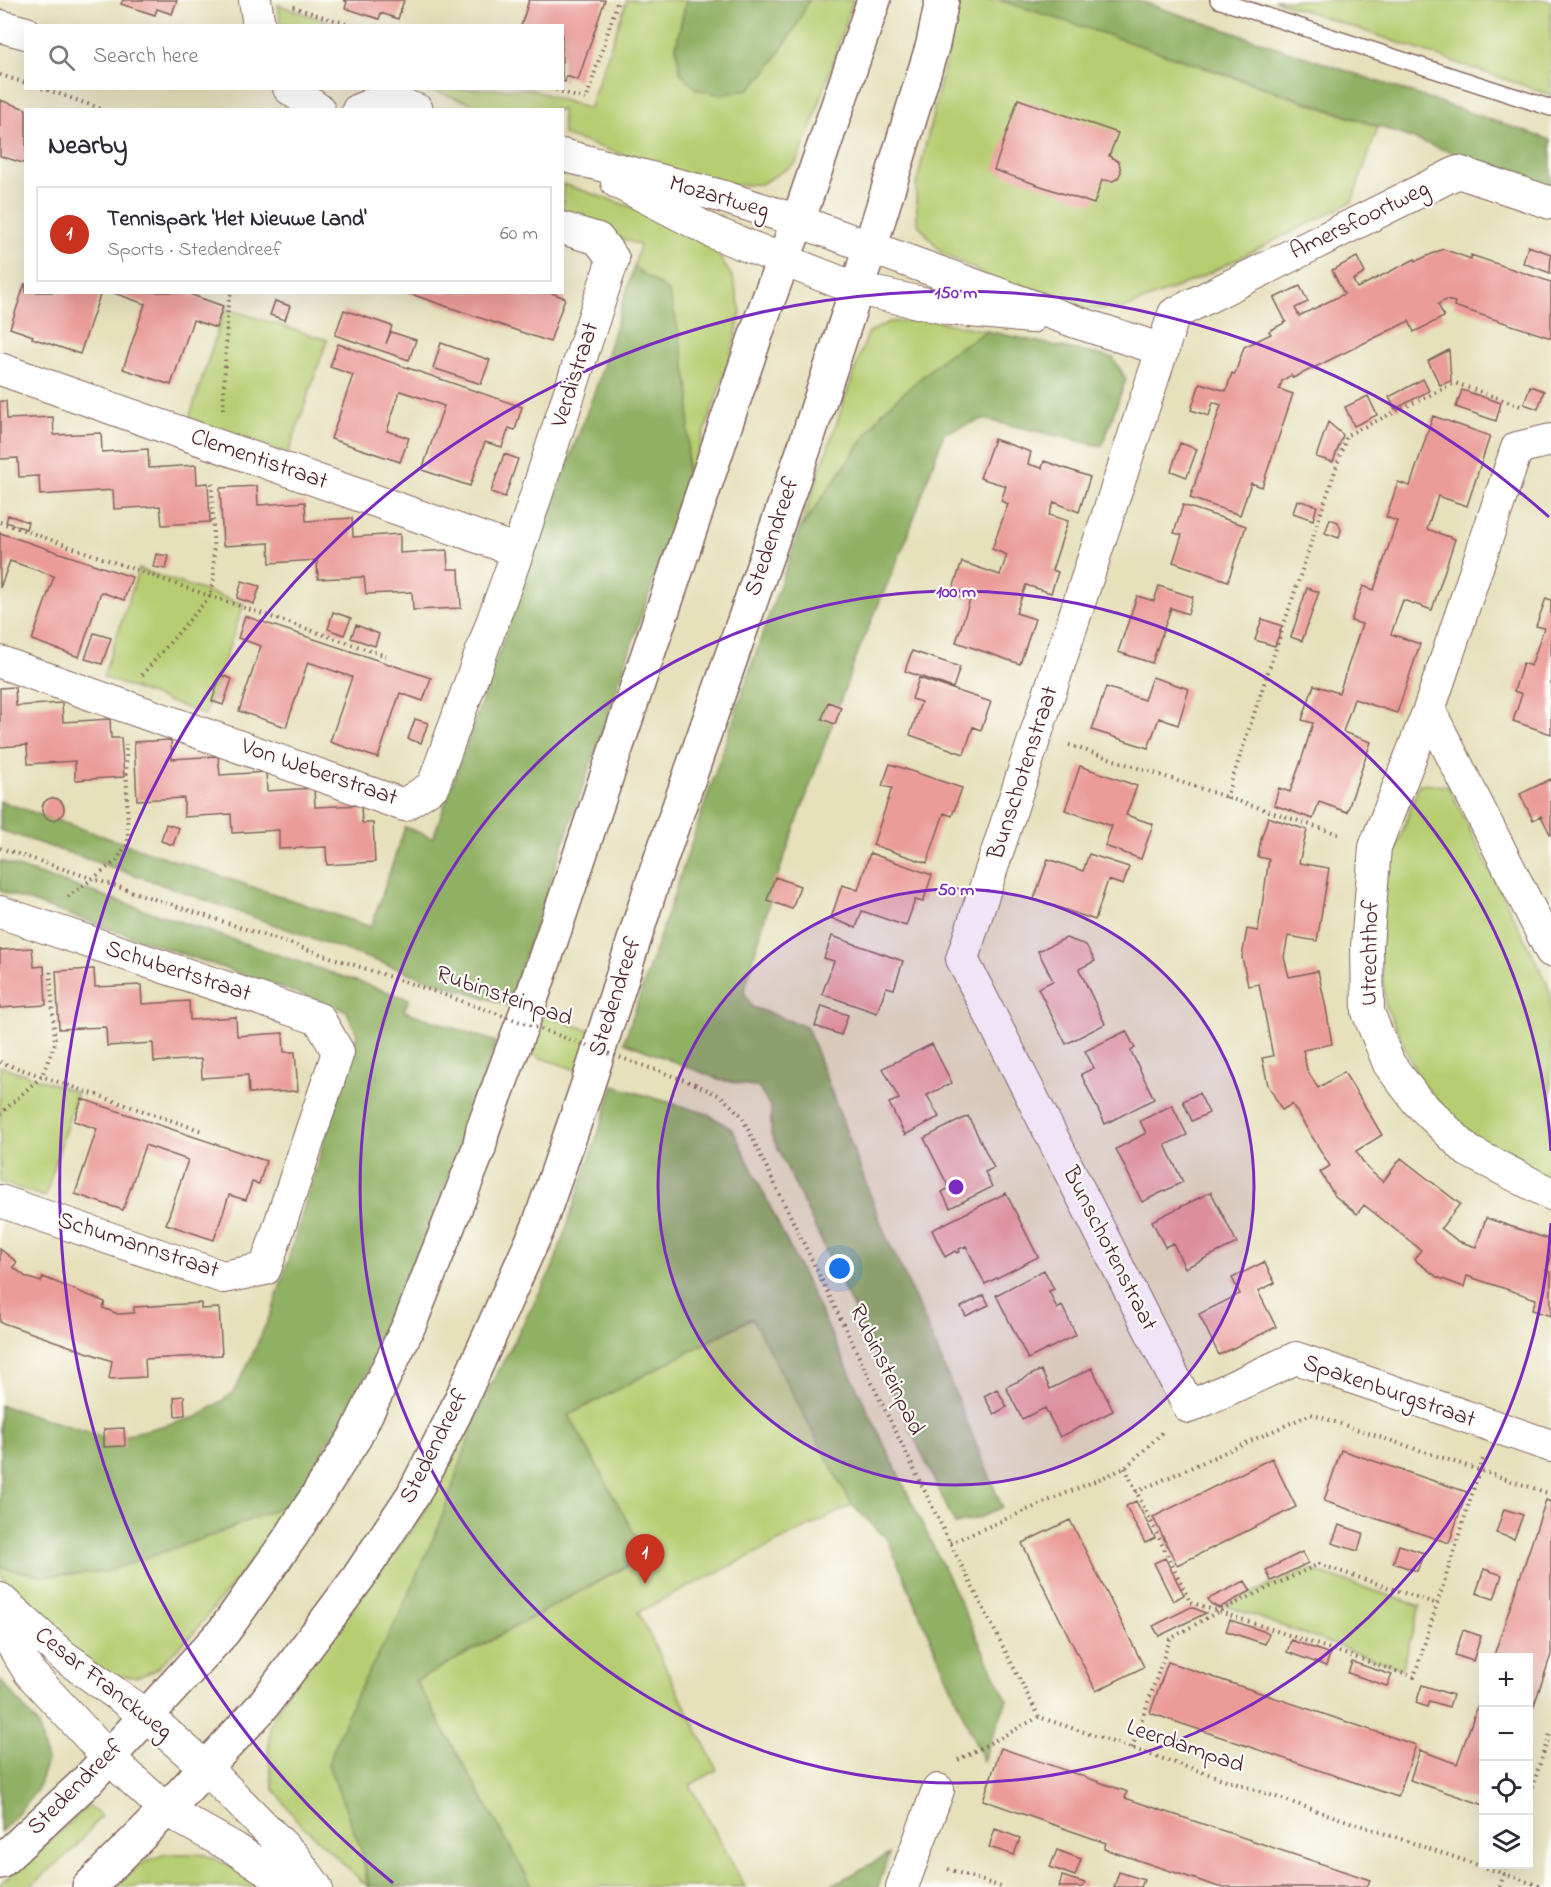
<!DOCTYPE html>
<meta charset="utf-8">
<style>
:root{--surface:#fff;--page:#f7f7f7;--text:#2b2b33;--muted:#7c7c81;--line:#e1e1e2;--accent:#c8321e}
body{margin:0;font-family:"Indie Flower",sans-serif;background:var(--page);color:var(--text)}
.controls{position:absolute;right:18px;bottom:18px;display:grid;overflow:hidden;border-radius:0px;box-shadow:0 6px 24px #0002}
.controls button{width:54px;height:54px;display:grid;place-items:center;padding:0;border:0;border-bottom:2px solid var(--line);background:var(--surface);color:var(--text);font:30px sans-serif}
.you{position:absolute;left:840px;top:1269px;width:21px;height:21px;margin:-15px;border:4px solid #fff;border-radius:50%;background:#1a73e8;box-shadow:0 0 0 9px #1a73e833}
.badge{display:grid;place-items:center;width:39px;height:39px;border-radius:50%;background:var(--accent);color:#fff;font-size:20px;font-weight:700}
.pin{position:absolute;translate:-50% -50px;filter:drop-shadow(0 2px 3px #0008)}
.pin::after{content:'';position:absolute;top:32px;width:21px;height:18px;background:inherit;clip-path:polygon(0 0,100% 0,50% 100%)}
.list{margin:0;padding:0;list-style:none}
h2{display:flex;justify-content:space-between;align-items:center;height:78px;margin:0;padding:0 24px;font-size:26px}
h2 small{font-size:20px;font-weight:400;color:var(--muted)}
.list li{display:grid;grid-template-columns:39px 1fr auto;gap:18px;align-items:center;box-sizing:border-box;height:96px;margin:0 12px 12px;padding:0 12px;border:2px solid var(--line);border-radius:0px}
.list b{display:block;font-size:22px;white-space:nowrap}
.list p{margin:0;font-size:20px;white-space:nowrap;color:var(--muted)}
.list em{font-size:20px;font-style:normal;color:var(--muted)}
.icon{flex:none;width:33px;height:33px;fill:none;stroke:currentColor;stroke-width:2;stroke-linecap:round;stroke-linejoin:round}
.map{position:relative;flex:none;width:1551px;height:1887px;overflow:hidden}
.search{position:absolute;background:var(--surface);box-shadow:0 6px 24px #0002;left:24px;top:24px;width:540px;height:66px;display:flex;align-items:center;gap:15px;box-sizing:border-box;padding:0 21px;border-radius:0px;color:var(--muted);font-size:22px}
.panel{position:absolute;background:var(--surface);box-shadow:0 6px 24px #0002;left:24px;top:108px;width:540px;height:186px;border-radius:0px}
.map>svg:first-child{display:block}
.green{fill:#b6cd71;stroke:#80764e;stroke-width:1.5}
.forest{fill:#90b063;stroke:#6d6847;stroke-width:1.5}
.building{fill:#eb9c99}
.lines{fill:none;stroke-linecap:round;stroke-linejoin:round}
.lane-casing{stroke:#81635d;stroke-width:18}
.street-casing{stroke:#81635d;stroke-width:34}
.secondary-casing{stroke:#81635d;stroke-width:36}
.path{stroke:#81635d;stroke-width:4;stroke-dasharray:1.5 4.5;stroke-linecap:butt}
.lane{stroke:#fff;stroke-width:15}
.street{stroke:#fff;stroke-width:32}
.secondary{stroke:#fff;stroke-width:33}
.path-bridge{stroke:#81635d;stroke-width:4;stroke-dasharray:1.5 4.5;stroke-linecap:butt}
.ring{fill:none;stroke:#7b2cbf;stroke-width:3}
.labels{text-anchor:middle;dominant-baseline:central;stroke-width:4.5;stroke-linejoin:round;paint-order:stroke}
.street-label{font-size:24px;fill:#4a1f2b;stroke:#fdfcf7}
.centre{fill:#7b2cbf;stroke:#fdfcf7;stroke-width:3}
.ring-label{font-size:18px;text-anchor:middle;font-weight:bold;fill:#7b2cbf;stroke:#fdfcf7;stroke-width:4.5;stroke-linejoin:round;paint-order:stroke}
</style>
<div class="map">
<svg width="1551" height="1887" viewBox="0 0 1551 1887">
<rect width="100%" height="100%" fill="#fdfcf7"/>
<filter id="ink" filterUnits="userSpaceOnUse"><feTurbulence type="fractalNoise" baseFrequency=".0167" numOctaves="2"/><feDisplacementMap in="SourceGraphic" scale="12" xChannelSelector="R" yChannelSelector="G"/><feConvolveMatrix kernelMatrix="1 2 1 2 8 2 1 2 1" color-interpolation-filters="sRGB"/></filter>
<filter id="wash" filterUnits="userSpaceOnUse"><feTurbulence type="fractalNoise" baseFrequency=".008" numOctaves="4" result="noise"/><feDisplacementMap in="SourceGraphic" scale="24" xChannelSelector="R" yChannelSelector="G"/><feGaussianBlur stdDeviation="1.35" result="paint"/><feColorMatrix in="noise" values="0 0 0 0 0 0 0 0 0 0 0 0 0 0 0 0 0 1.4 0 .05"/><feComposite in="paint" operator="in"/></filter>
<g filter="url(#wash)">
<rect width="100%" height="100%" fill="#e6e0bb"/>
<path class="green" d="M627,0h59l-10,47 92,23 27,-42 14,-28h44l-42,129 -16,35 -34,20 -42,2 -156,-51 -1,-25 -73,-1 -61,-20h102l59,20z
M960,0h39l92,29 287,98 -26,75 -153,76 -76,31h-38l-84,-26 -59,-30 -25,-30 -1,-37z
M1274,0h274l3,1v94z
M278,5l62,20h-59z
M563,184l116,39 36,27 18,28 8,34 -11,46 -44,128 4,-91 -21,-103 -35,-25 6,-22 -77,-26z
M225,308l102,32 -39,114 -99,-35z
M929,320l58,11 -40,24 -63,55 -85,121 69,-198 21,-11z
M139,569l105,35 -39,111 -102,-38z
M1419,784l29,2 103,206v185l-67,-29 -63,-65 -36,-79 -5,-53 3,-62z
M543,1015l49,16 -12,40 -51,-17z
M0,1066l77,26 -32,105 -45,-15z
M753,1318l99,187 -214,107 79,158 -27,15 55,102h-212l-117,-206 230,-125 -77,-141z
M481,1404l-42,122 -42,94 -46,85 -23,59 33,85 7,38 -72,-68 -23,-31 -5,-34 3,-33 17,-30 133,-173z
M292,1502l-20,32 -80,101 -38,36 -18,6 -27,-2 -69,-48 -40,-54v-6l43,9 176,-43z
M1308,1569l112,37 -18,63 -178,-64z
M88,1806l13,10 -27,33 -45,38h-29v-3l61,-53z
M166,1854h37l40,17 20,16h-148l27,-24z"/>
<path class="forest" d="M686,0h123l-14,28 -27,42 -19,19 -28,6 -25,-6 -16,-17 -4,-25z
M999,0h138l414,140v48c-69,-24 -137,-50 -206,-73 -115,-40 -230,-78 -346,-115z
M634,267l35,25 9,36 12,67 -4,91 -178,519 -90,-29 -277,-99 -141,-47v-29l371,126 34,-100 28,11 100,-282 64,-171z
M987,331l126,27 13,21 -24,67 -119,-27 -39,14 -37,105 -49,114 -84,234 -30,106 8,15 55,20 78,207 35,75 82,198 -23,11 -24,6 -184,-390v-26l-13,-21 -37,-7 -97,-38 138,-407 37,-104 85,-121 63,-55z
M0,861l409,138 -5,12 92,31 -83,233 -60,127 -61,100 -73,31 -114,39 -62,4 -43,-9v-162l111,34 86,-22 36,-24 18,-35 23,-52 83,-272 -11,-24 -346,-119z
M614,1086l94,28 25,16 274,570 -24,61 -95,-221 -36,-35 -100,-187 -183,97 77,140 -230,126 117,206h-164l-8,-38 -33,-85 23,-59 46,-85 42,-94 42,-122 72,-137z
M0,1679l39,47 8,35 -10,29 -22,27 -15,15z
M889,1854l-11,33h-50z"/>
<g id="blocks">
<path class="building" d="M123,0h54l-5,14 -15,-5 -2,6 -34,-11z
M343,0h61l-6,19 -17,-6 -2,6 -34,-11 2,-6z
M529,0h76l-27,80 -12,-4 -1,6 -3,-1v-55h-41z
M1018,99l100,34 -9,23 10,6 2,10 -3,6 -5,3 -11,-1 -8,24 -100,-34z
M0,100l26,9v55l-26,-8z
M1528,246l23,8 -1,19 -27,-10z
M1443,249l28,10v-4l80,27v56l-97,-32 1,-4 -9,-2 -8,4 6,13 -30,15 -5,-11 -116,57 -2,-3 -9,6 -3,8 14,5 -31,93 -11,-4 -11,32 -50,-17 31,-93 -8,-3 -4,14 -18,-6 9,-27 26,8 6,-18 3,1 9,-27 27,-13 -2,-3 17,-9 -12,-24 26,-12 8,16 -13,6 4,8 45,-22 -12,-24 25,-13 8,16 -12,7 4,8 58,-29 1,2z
M25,283l1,9h75l-21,62 -48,-16 1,-2 -23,-8z
M111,292h73l39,14 -7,22 -23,-8 -22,65 -48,-16 22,-65z
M405,292h144l16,6 -15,44z
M275,301l15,5 -5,14 -15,-5z
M344,310l48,16 -6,18 5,-12 25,8 -7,20 -74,-25z
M441,343l49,17 -9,24 -48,-16z
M338,344l184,63 -7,23 -6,-2 -7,19 -17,-5 -15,44 -48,-16 22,-64 -22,-8 -22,-7 -13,40 22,7 -9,24 -69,-23 22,-64 -23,-8z
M1449,350l2,31 -11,4 -12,-24z
M1423,379l6,12 -34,18 -6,-12z
M1530,386l14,5 -6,18 -14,-5z
M1462,390l39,13 -5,18 -40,-14z
M1368,396l9,19 -23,11 -9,-19z
M0,401h6l1,18 46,-2 1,18 47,-2 1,19 46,-3 1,19 47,-3 1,19 11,-1 2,39 -48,3 -2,-19 -46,3 -1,-19 -73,5 -1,-19 -20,1 -1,-19 -18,1z
M1433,416l57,20 -23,70 -29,-10 -11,33 28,10 -23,71 -29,-10 -12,34 29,10 -23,69 -43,-14 -11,33 28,10 -24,70 -28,-10 -6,17 -39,-14 5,-17 11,4 12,-34 11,-35 -11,-3 12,-35 25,8 23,-69 -11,-3 6,-18 6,-17 11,4 23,-69 -11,-4 6,-17 6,-18 12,4z
M1328,422l15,13 -10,27 -17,-5z
M994,439l37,13 -3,12 14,4 2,-7 46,16 -11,35 -25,-10 -5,13 19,6 -16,49 6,2 -7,21 -25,-8 -10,28 19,6 -15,45 -64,-22 14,-42 -19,-6 11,-32 38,13 7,-20 -15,-6 16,-45 -7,-3 5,-15 -26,-8z
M1180,443l17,6 -10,28 -16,-6z
M504,454l14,5 -13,38 -14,-5z
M257,486l1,19 47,-3 1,19 46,-3 1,19 47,-3v19l47,-3 1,19h11l2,39 -48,2 -1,-18 -46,2 -2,-17 -46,2 -1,-19 -47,3 -1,-20 -46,3 -3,-58z
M1297,500l20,6 -4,14 -20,-7z
M1183,505l63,21 -18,55 -55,-19 9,-27 -8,-2z
M8,515l20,7 -2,7 -20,-7z
M1330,519l8,3 3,8 -2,8 -14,-5z
M0,533l132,44 -8,23 -23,-8 -22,65 -47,-17 22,-64 -44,-15 -10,27z
M156,554l13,2 -3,13 -13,-2z
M242,581l18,5 -6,18 -17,-6z
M1159,586l34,11 -5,17 -17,-6 -19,55 -34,-11 19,-56 17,5z
M1307,588l12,4 -17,49 -11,-4z
M1546,598l5,2v134l-38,-13 9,-27 -8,-3 9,-28 8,3 13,-38 -8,-2z
M333,612l18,6 -7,17 -16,-6z
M245,616l186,62 -8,23 -23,-8 -22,65 -48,-16 22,-65 -44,-15 -22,65 -47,-16 22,-65 -23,-8z
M1262,619l20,7 -7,20 -20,-6z
M356,625l23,9 -4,12 -24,-8z
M94,633l17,5 -9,26 -17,-5z
M912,651l48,16 -7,21 -48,-17z
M221,675l11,4 -9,26 -11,-4z
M1152,677l37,12 -11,36 -19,-7 -11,30 -56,-18 14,-43 38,13z
M919,678l72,24 -10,28 -8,-3 -9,27 -54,-19 11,-33 -9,-3z
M15,687l1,19 46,-3 1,19 47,-3 1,19h10l3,39 -49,3v-19l-47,3 -1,-19 -27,2v-59z
M828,702l13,5 -6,17 -13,-5z
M415,719l13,4 -7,20 -13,-4z
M171,740l1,19 46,-3 2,19 46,-3 1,19 47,-3 1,19 46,-2 1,18h11l2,39 -48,3 -1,-18 -47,2v-19l-47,3 -1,-19 -47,3v-19l-47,2 -3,-58z
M890,764l72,24 -10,28 -8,-3 -17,50 -54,-18 19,-57 -10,-2z
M1080,766l57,20 -11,29 27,9 -12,35 -36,-13 7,-20 -47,-16z
M1551,779v57l-10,-20 -8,4 -13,-26z
M42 809a11 11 0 1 1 22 0a11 11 0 1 1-22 0Z
M1268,817l39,13 -8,33 30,5 -12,73 -29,-5 -4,21 5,20 29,-6 8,37 6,36 -29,6 4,20 11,18 26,-16 19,31 19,32 -26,16 11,17 16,14 18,-24 59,46 -19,24 17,13 18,6 10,-29 65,22v18l-5,13 5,1v44l-19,-6 4,-11 -69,-23 -3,11 -27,-10 -23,-18 7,-9 -57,-45 -7,9 -22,-18 -15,-24 10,-6 -38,-62 -10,6 -14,-25 -6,-27 11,-2 -14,-72 -11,2 -6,-29 5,-28 11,2 11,-72 -11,-2 3,-18z
M166,824l13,4 -6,17 -12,-4z
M870,853l62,22 -9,27 -8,-2 -9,26 -44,-15 -6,17 -25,-10 11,-33 16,5z
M1089,854l40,13 -6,18 -15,-5 -13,40 -61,-21 14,-40 35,12z
M775,877l25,9 -8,23 -25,-9z
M832,936l71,25 -9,28 -8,-2 -9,26 -55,-19 12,-33 -10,-3z
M1066,938l20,7 9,16 -16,8 26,55 -39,20 -28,-56 15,-7 -15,-30z
M32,948l2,19 10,-1 2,39 -46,3v-58z
M94,969l1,18 46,-2 1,19 47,-3 1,19 46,-3 1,19 46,-3 1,19h11l3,39 -49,2 -1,-18 -46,3 -1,-19 -47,3 -1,-19 -46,3 -1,-19 -47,2 -3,-58z
M822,1006l26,9 -7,20 -26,-9z
M1126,1031l9,17 -4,3 23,48 -49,25 -24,-50 13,-6 -9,-17z
M932,1044l20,39 -25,12 12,22 -34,18 -16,-32 10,-4 -16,-31z
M1199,1093l10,20 -17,8 -9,-20z
M82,1099l184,62 -7,23 -7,-2 -6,18 -17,-5 -15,45 -48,-16 22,-64 -43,-15 -22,65 -48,-16 22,-65 -23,-8z
M1172,1105l15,30 -22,10 18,37 -41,20 -26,-53 30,-16 -6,-12z
M968,1116l26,52 -9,4 7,15 -42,21 -8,-16 7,-4 -25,-50z
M1211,1192l26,51 -52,25 -12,-25 -8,4 -13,-26z
M1006,1193l32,64 -53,27 -19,-38 -7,3 1,3 -3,1 -2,-2 -10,6 -13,-27z
M0,1249l17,13 -4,5 13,10 15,5 2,-5 62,25 -2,6 15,6 16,-1v-6l34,-2 33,-2v6l18,-1 3,47 -77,4 1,18 -37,2 3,-18 -112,-39z
M1264,1262l11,21 -17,8 18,36 -57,28 -20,-41 41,-20 -8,-16z
M1044,1270l10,19 -5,2 8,18 5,-3 14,29 -48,24 -32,-64z
M984,1295l5,10 -23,11 -5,-9z
M1092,1368l21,43 -53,26 -15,-29 -23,11 -16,-32 35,-17 9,19z
M997,1389l10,18 -13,7 -10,-18z
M184,1396l1,19 -10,1 -1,-19z
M124,1428l1,18 -21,1v-18z
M1341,1450l126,42 -18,51 -125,-42z
M1272,1458l24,49 -119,58 -24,-48z
M1546,1500l5,2v153l-22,65 -1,-62h-35z
M1136,1501l19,37 -10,5 -19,-37z
M1504,1509l19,6 -9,24 -18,-6z
M1070,1520l74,147 -48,24 -74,-148z
M1339,1525l24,8 -5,18 -26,-8z
M1399,1545l25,8 -7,18 -24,-8z
M1302,1552l6,11 -37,18 -5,-11z
M1165,1558l19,37 -11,6 -19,-38z
M1484,1569l18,6 -8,24 -18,-6z
M1245,1581l6,10 -32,17 -8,-4 -3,-5z
M1191,1607l15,6 -47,23 -6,-10z
M1230,1620l39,13 -4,11 -39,-13z
M1463,1630l18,6 -8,25 -18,-6z
M1291,1640l39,14 -4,12 -39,-14z
M1168,1662l248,83 -18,52 -248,-84z
M1352,1662l40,13 -5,11 -39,-13z
M1422,1685l31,10 -4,12 -20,-6 -2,6 -11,-4z
M1484,1688v117l-74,-25 10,-30 37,14z
M1001,1748l124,43 2,1 -2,6 245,82 -3,7h-148l-115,-38 2,-6 -123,-43z
M995,1829l25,9 -6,17 -25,-8z
M1057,1850l24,9 -6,17 -25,-9z
M1119,1872l25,8 -3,7h-27z
M1062,1876l23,7 -2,4h-24z"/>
</g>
</g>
<g filter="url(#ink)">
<use href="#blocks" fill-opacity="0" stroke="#81635d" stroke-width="1.5"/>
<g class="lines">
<g class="lane-casing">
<path id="lane" d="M1218,0l333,108"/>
</g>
<g class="street-casing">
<path id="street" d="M255,0l4,26
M0,26l26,7
M289,88l30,22
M358,110l27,-11 32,11
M562,155l159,41 77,25 278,101 87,28
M617,182l98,51 142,56 93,20 81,8
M1551,203l-93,-31 -284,142 -212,645 227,448 107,-49 255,88
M0,369l518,182
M1551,440l-34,8 -88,262 -54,137 -8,99 1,66 21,52 28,37 51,50 83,43
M0,662l404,143 29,-19 85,-235 95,-292 -15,-20 -36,-11
M1429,710l122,241
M0,912l319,107 19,33 -73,217 -42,8 -223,-76
M0,1599l62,56 85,61 59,52 88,89 22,30
M0,1625l30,48 78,84 58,53 68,38 59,39
M902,1887l36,-97"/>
</g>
<g class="secondary-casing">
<path id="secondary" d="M0,1862l85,-79 139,-152 68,-96 63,-98 55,-114 69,-175 4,-19 49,-132 231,-683 35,-93 76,-221
M89,1887l77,-77 95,-102 97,-130 55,-83 41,-80 84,-187 48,-138 66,-206 153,-438 65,-198 63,-204 9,-44"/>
</g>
<path class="path" d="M293,7l60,19
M0,75l26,8
M42,88l63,22
M550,88l36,12 32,-100
M223,409l5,-107 4,-10
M0,522l210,74 176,60
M142,675l68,-79 4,-17 -2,-96
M1069,745l272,90
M1226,798l121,-363 108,-52 68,24v1
M0,848l439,145
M68,897l48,-36 12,-18 -2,-99
M0,1062l202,69
M695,1084l27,13 19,18 209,428 89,174 504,170
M0,1114l42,-38 13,-33 -5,-75
M1125,1468l65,134 224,75 69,-218
M1136,1492l175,-78 240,80
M950,1543l175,-75 38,-36
M1132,1748l38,-109 49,-28 100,-47 118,40
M958,1760l81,-43
M1528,1799l23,-68
M948,1869l53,18
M1500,1887l7,-23"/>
<use href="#lane" class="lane"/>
<use href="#street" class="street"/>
<use href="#secondary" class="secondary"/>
<path class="path-bridge" d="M439,993l256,91"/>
</g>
</g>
<circle cx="956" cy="1187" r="298" fill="#7b2cbf" fill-opacity=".12"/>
<g class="ring">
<circle cx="956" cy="1187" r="298"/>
<path d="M1551 1223A596 596 0 1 1 1551 1151"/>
<path d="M393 1883A895 895 0 1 1 1549 517"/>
</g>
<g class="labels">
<g class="street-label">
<text transform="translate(719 198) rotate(16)">Mozartweg</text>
<text transform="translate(1360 221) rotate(-26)">Amersfoortweg</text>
<text transform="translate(576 375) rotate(-72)">Verdistraat</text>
<text transform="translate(259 460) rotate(19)">Clementistraat</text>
<text transform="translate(773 537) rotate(-71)">Stedendreef</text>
<text transform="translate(319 773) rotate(19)">Von Weberstraat</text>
<text transform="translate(1024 773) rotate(-72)">Bunschotenstraat</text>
<text transform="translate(1371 953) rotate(-89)">Utrechthof</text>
<text transform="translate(178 972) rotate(18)">Schubertstraat</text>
<text transform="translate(504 997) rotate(19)">Rubinsteinpad</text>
<text transform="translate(616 997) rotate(-72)">Stedendreef</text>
<text transform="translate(138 1246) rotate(18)">Schumannstraat</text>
<text transform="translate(1109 1249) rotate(63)">Bunschotenstraat</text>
<text transform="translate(886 1370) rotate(64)">Rubinsteinpad</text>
<text transform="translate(1389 1392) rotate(19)">Spakenburgstraat</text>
<text transform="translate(435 1447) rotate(-63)">Stedendreef</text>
<text transform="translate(103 1684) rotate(38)">Cesar Franckweg</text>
<text transform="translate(1185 1747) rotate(19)">Leerdampad</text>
<text transform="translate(76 1788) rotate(-45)">Stedendreef</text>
</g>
</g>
<circle cx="956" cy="1187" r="9" class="centre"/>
<g class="ring-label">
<text x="956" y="298">150 m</text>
<text x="956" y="597">100 m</text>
<text x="956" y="895">50 m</text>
</g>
</svg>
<div class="controls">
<button>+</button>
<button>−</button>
<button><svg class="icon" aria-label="locate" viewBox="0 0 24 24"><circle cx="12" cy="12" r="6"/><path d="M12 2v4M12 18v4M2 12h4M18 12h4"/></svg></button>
<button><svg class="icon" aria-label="layers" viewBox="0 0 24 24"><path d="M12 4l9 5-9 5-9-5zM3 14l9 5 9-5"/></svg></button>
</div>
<div class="you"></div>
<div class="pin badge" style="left:645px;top:1584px">1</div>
<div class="search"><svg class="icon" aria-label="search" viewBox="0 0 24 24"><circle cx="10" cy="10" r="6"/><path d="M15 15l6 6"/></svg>Search here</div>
<section class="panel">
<h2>Nearby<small></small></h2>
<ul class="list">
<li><span class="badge">1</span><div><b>Tennispark 'Het Nieuwe Land'</b><p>Sports · Stedendreef</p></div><em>60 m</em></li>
</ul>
</section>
</div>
